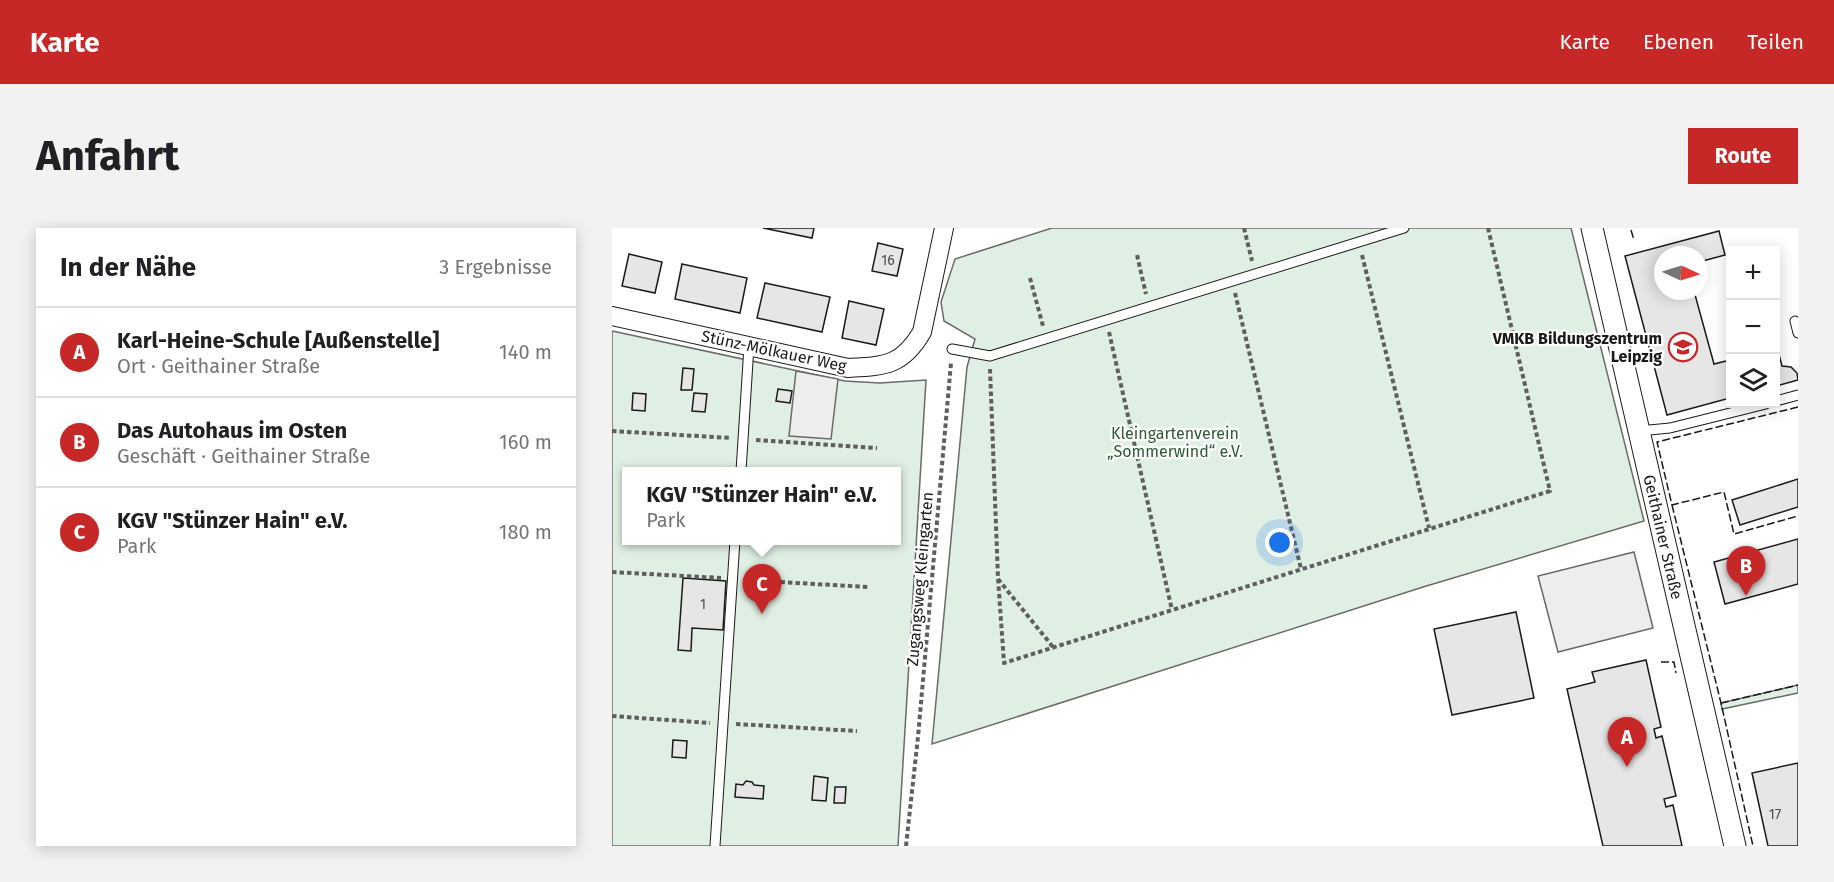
<!DOCTYPE html>
<html lang="de">
<meta charset="utf-8">
<style>
:root{--surface:#fff;--page:#f2f2f2;--text:#202124;--muted:#757577;--line:#e0e0e0;--accent:#c62828}
body{margin:0;font-family:"Fira Sans",sans-serif;background:var(--page);color:var(--text)}
.controls{position:absolute;right:18px;top:18px;display:grid;overflow:hidden;border-radius:0px;box-shadow:0 3px 15px #0003}
.controls button{width:54px;height:54px;display:grid;place-items:center;padding:0;border:0;border-bottom:2px solid var(--line);background:var(--surface);color:var(--text);font:30px sans-serif}
.compass{position:absolute;left:1042px;top:18px;width:54px;height:54px;border-radius:50%;background:var(--surface);box-shadow:0 3px 15px #0003;rotate:94deg}
.you{position:absolute;left:668px;top:315px;width:21px;height:21px;margin:-15px;border:4px solid #fff;border-radius:50%;background:#1a73e8;box-shadow:0 0 0 9px #1a73e833}
.badge{display:grid;place-items:center;width:39px;height:39px;border-radius:50%;background:var(--accent);color:#fff;font-size:20px;font-weight:700}
.pin{position:absolute;translate:-50% -50px;filter:drop-shadow(0 2px 3px #0008)}
.pin::after{content:'';position:absolute;top:32px;width:21px;height:18px;background:inherit;clip-path:polygon(0 0,100% 0,50% 100%)}
.popup{position:absolute;left:10px;top:239px;width:279px;height:78px;box-sizing:border-box;display:grid;place-content:center;border-radius:0px;background:var(--surface);filter:drop-shadow(0 2px 4px #0005);font-size:20px;white-space:nowrap;color:var(--muted)}
.popup b{font-size:22px;color:var(--text)}
.popup::after{content:'';position:absolute;left:50%;top:100%;margin-left:-12px;border:12px solid transparent;border-top-color:var(--surface)}
.list{margin:0;padding:0;list-style:none}
h2{display:flex;justify-content:space-between;align-items:center;height:78px;margin:0;padding:0 24px;font-size:26px}
h2 small{font-size:20px;font-weight:400;color:var(--muted)}
.list li{display:grid;grid-template-columns:39px 1fr auto;gap:18px;align-items:center;box-sizing:border-box;height:90px;padding:0 24px;border-top:2px solid var(--line)}
.list b{display:block;font-size:22px;white-space:nowrap}
.list p{margin:0;font-size:20px;white-space:nowrap;color:var(--muted)}
.list em{font-size:20px;font-style:normal;color:var(--muted)}
.icon{flex:none;width:33px;height:33px;fill:none;stroke:currentColor;stroke-width:2;stroke-linecap:round;stroke-linejoin:round}
.map{position:relative;flex:none;width:1186px;height:618px;overflow:hidden;border-radius:0px}
header{display:flex;align-items:center;gap:36px;box-sizing:border-box;height:84px;padding:0 30px;background:var(--accent);color:#fff}
header strong{font-size:28px}
nav{display:flex;gap:33px;margin-inline-start:auto;font-size:21px}
.intro{display:flex;align-items:center;justify-content:space-between;box-sizing:border-box;height:144px;padding:0 36px}
h1{margin:0;font-size:42px}
.button{padding:15px 27px;border-radius:0px;background:var(--accent);color:#fff;font-size:21px;font-weight:700}
main{display:flex;gap:36px;padding:0 36px}
aside{flex:1;background:var(--surface);border-radius:0px;box-shadow:0 3px 15px #0003}
.map>svg:first-child{display:block}
.green{fill:#e0efe3;stroke:#6a6a6a;stroke-width:1.5;fill-rule:evenodd}
.parking{fill:#ededed;stroke:#6a6a6a;stroke-width:1.5}
.building{fill:#e6e6e6;stroke:#1a1a1a;stroke-width:1.5}
.lines{fill:none;stroke-linecap:round;stroke-linejoin:round}
.service-casing{stroke:#1a1a1a;stroke-width:11}
.minor-casing{stroke:#1a1a1a;stroke-width:20}
.tertiary-casing{stroke:#1a1a1a;stroke-width:23}
.path{stroke:#5f5f5f;stroke-width:4;stroke-dasharray:4.5 3;stroke-linecap:butt}
.service{stroke:#fff;stroke-width:9}
.minor{stroke:#fff;stroke-width:18}
.tertiary{stroke:#fff;stroke-width:21}
.fence{stroke:#1a1a1a;stroke-width:1.5;stroke-dasharray:8 3;stroke-linecap:butt}
.labels{text-anchor:middle;dominant-baseline:central;stroke-width:4.5;stroke-linejoin:round;paint-order:stroke}
.number-label{font-size:14px;fill:#4d4d4d}
.poi-label{font-size:16px;font-weight:bold;fill:#1a1a1a;stroke:#fff;text-anchor:end}
.street-label{font-size:16px;fill:#1a1a1a;stroke:#fff}
.park-label{font-size:16px;fill:#2b5a34;stroke:#fff}
</style>
<header>
<strong>Karte</strong>
<nav><a>Karte</a><a>Ebenen</a><a>Teilen</a></nav>
</header>
<div class="intro"><h1>Anfahrt</h1><a class="button">Route</a></div>
<main>
<aside>
<h2>In der Nähe<small>3 Ergebnisse</small></h2>
<ul class="list">
<li><span class="badge">A</span><div><b>Karl-Heine-Schule [Außenstelle]</b><p>Ort · Geithainer Straße</p></div><em>140 m</em></li>
<li><span class="badge">B</span><div><b>Das Autohaus im Osten</b><p>Geschäft · Geithainer Straße</p></div><em>160 m</em></li>
<li><span class="badge">C</span><div><b>KGV &quot;Stünzer Hain&quot; e.V.</b><p>Park</p></div><em>180 m</em></li>
</ul>
</aside>
<div class="map">
<svg width="1186" height="618" viewBox="0 0 1186 618">
<rect width="100%" height="100%" fill="#fff"/>
<path class="green" d="M440,0h519l73,293 -221,66 -491,157 35,-377 8,-28 -31,-18 -3,-19 14,-43z
M0,103l233,50 35,2 46,-3 -28,466h-286zM15,243h270v69h-270z
M1186,457v8l-76,16 -1,-6z"/>
<path class="parking" d="M184,143l42,8 -7,60 -42,-3z
M1022,324l19,76 -95,24 -20,-76z"/>
<path class="building" d="M151,0h51l-2,10z
M1107,3l6,24 -26,7v-7h-36v36h31l20,73 16,-4v38l-63,17 -42,-159z
M266,15l25,6 -6,27 -25,-5z
M17,26l33,8 -7,31 -33,-7z
M70,36l65,14 -7,35 -65,-14z
M153,55l65,14 -8,35 -65,-14z
M237,73l35,8 -8,36 -34,-7z
M1165,119l5,19 9,1 6,6 1,7 -22,6z
M71,140l11,1 -2,21h-11z
M166,161l14,2 -2,12 -14,-2z
M21,165l13,1 -1,17 -13,-1z
M82,165l13,1 -2,18 -13,-1z
M1186,251v28l-58,18 -8,-25z
M1186,311v45l-73,20 -11,-42z
M71,350l43,3 -3,49 -31,-2 -1,23 -13,-1z
M904,384l18,86 -82,17 -18,-86z
M1034,432l15,67 -7,2 2,9 6,-2 14,60 -12,3 2,8 7,-2 9,41h-79l-36,-157 28,-7 -3,-10z
M61,512l14,1 -1,17 -14,-1z
M1186,535v83h-30l-16,-73z
M202,548l14,2 -2,23 -14,-1z
M134,553l6,1 2,3 10,1 -1,13 -28,-2 1,-13 7,1z
M223,559h11l-1,16h-11z"/>
<g class="lines">
<g class="service-casing">
<path id="service" d="M1183,93l3,12
M340,121l38,7 414,-128
M1164,173l22,-6
M1027,203l31,-3 96,-24
M129,243l8,-125
M103,618l20,-306"/>
</g>
<g class="minor-casing">
<path id="minor" d="M0,88l236,52c37,-2 54,-2 74,-36l22,-104"/>
</g>
<g class="tertiary-casing">
<path id="tertiary" d="M980,0l143,618"/>
</g>
<path class="path" d="M632,0l8,33
M525,27l9,39
M750,27l67,273
M418,50l13,48
M623,65l66,276
M497,104l63,278
M378,141l8,209 6,85 546,-172 -62,-263
M0,203l119,7
M144,212l121,8
M0,344l109,6
M386,351l55,68
M131,352l125,7
M0,488l98,7
M124,496l121,7
M294,618l12,-109 33,-374"/>
<use href="#service" class="service"/>
<use href="#minor" class="minor"/>
<use href="#tertiary" class="tertiary"/>
<path class="fence" d="M1019,2l3,10
M1186,179l-141,35 15,63 52,-13 10,42 64,-18
M1060,277l49,198 32,143
M1049,434h13l2,11
M1109,475l77,-18"/>
</g>
<defs>
<g id="school-ring" transform="scale(1.5)"><circle r="9.5" fill="#fff" stroke="#c62828" stroke-width="1.5"/><path d="M0-5L7-2L0 1L-7-2ZM-4 1L0 2.5L4 1V4Q0 6-4 4Z" fill="#c62828"/></g>
</defs>
<g fill-rule="evenodd">
<use href="#school-ring" x="1071" y="119"/>
</g>
<g class="labels">
<g class="number-label">
<text x="276" y="32">16</text>
<text x="91" y="376">1</text>
<text x="1163" y="586">17</text>
</g>
<g class="poi-label">
<text x="1050" y="110">VMKB Bildungszentrum<tspan x="1050" dy="18">Leipzig</tspan></text>
</g>
<g class="street-label">
<text transform="translate(162 123) rotate(12)">Stünz-Mölkauer Weg</text>
<text transform="translate(1051 309) rotate(77)">Geithainer Straße</text>
<text transform="translate(308 351) rotate(-85)">Zugangsweg Kleingarten</text>
</g>
<g class="park-label">
<text x="563" y="205">Kleingartenverein<tspan x="563" dy="18">„Sommerwind“ e.V.</tspan></text>
</g>
</g>
</svg>
<div class="controls">
<button>+</button>
<button>−</button>
<button><svg class="icon" aria-label="layers" viewBox="0 0 24 24"><path d="M12 4l9 5-9 5-9-5zM3 14l9 5 9-5"/></svg></button>
</div>
<svg class="compass" viewBox="-18 -18 36 36"><path d="M0-13l5 13h-10z" fill="#e53935"/><path d="M0 13l5-13h-10z" fill="#757577"/></svg>
<div class="you"></div>
<div class="pin badge" style="left:1015px;top:539px">A</div>
<div class="pin badge" style="left:1134px;top:368px">B</div>
<div class="pin badge" style="left:150px;top:386px">C</div>
<div class="popup"><b>KGV &quot;Stünzer Hain&quot; e.V.</b>Park</div>
</div>
</main>
